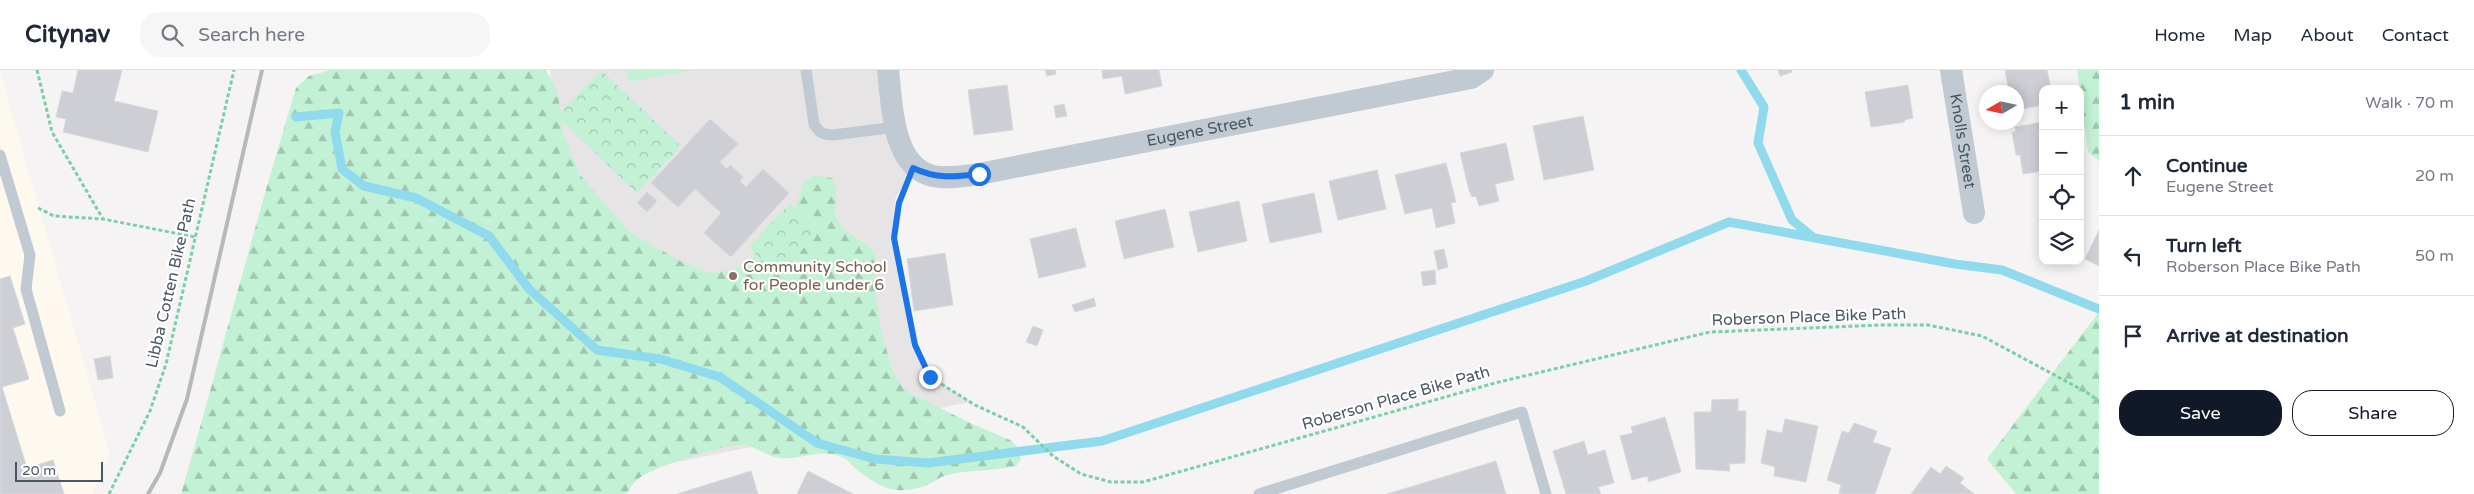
<!DOCTYPE html>
<meta charset="utf-8">
<style>
:root{--surface:#fff;--page:#f6f6f7;--text:#1f2937;--muted:#747a83;--line:#e0e1e3;--accent:#111827}
body{margin:0;font-family:"Varela Round",sans-serif;background:var(--page);color:var(--text)}
.controls{position:absolute;right:15px;top:15px;display:grid;overflow:hidden;border-radius:10px;box-shadow:0 2px 12px #0003}
.controls button{width:45px;height:45px;display:grid;place-items:center;padding:0;border:0;border-bottom:1px solid var(--line);background:var(--surface);color:var(--text);font:25px sans-serif}
.compass{position:absolute;left:1979px;top:15px;width:45px;height:45px;border-radius:50%;background:var(--surface);box-shadow:0 2px 12px #0003;rotate:261deg}
.scale{position:absolute;left:15px;bottom:12px;width:88px;box-sizing:border-box;padding-left:5px;border:2px solid #4a5661;border-top:0;font-size:14px;line-height:18px;white-space:nowrap;color:#4a5661;-webkit-text-stroke:4px #fff;paint-order:stroke}
.stop{position:absolute;width:15px;height:15px;margin:-11px;border:4px solid #1a73e8;border-radius:50%;background:#fff}
.stop.end{background:#1a73e8;border-color:#fff;box-shadow:0 1px 5px #0008}
.list{margin:0;padding:0;list-style:none}
h2{display:flex;justify-content:space-between;align-items:center;height:65px;margin:0;padding:0 20px;font-size:21px}
h2 small{font-size:16px;font-weight:400;color:var(--muted)}
.list li{display:grid;grid-template-columns:32px 1fr auto;gap:15px;align-items:center;box-sizing:border-box;height:80px;padding:0 20px;border-top:1px solid var(--line)}
.list b{display:block;font-size:19px;white-space:nowrap}
.list p{margin:0;font-size:16px;white-space:nowrap;color:var(--muted)}
.list em{font-size:16px;font-style:normal;color:var(--muted)}
.actions{display:flex;gap:10px;padding:15px 20px}
.actions a{flex:1;padding:11px 0;border:1px solid var(--accent);border-radius:20px;text-align:center;font-size:18px;color:var(--accent)}
.actions .main{background:var(--accent);color:#fff}
.icon{flex:none;width:28px;height:28px;fill:none;stroke:currentColor;stroke-width:2;stroke-linecap:round;stroke-linejoin:round}
.map{position:relative;flex:none;width:2099px;height:424px;overflow:hidden}
header{display:flex;align-items:center;gap:30px;box-sizing:border-box;height:70px;padding:0 25px;background:var(--surface);border-bottom:1px solid var(--line)}
header strong{font-size:24px}
nav{display:flex;gap:28px;margin-inline-start:auto;font-size:18px}
.search{width:350px;height:45px;background:var(--page);display:flex;align-items:center;gap:12px;box-sizing:border-box;padding:0 18px;border-radius:20px;color:var(--muted);font-size:19px}
main{display:flex}
aside{flex:1;background:var(--surface)}
.map>svg:first-child{display:block}
.commercial{fill:#fdf9ef}
.education{fill:#e6e4e5}
.forest{fill:url(#forest-firs)}
.park{fill:url(#park-crowns)}
.pitch{fill:#c3f1d5}
.lines{fill:none;stroke-linecap:round;stroke-linejoin:round}
.stream{stroke:#90daee;stroke-width:9}
.building{fill:#cdcfd5;stroke:#d7d9de}
.path{stroke:#7ad0a6;stroke-width:3;stroke-dasharray:4 2.5;stroke-linecap:butt}
.lane{stroke:#c1cad2;stroke-width:11}
.street{stroke:#c1cad2;stroke-width:22}
.rail{stroke:#b5b8bd;stroke-width:4}
.route{stroke:#1a73e8;stroke-width:6}
.education-dot{fill:#8d6e63;stroke:#fff;stroke-width:2}
.labels{text-anchor:middle;dominant-baseline:central;stroke-width:4.5;stroke-linejoin:round;paint-order:stroke}
.street-label{font-size:16px;fill:#4a5661;stroke:#fff}
.education-label{font-size:16px;fill:#785e54;stroke:#fff;text-anchor:start}
</style>
<header>
<strong>Citynav</strong>
<div class="search"><svg class="icon" aria-label="search" viewBox="0 0 24 24"><circle cx="10" cy="10" r="6"/><path d="M15 15l6 6"/></svg>Search here</div>
<nav><a>Home</a><a>Map</a><a>About</a><a>Contact</a></nav>
</header>
<main>
<div class="map">
<svg width="2099" height="424" viewBox="0 0 2099 424">
<defs>
<pattern id="forest-firs" width="22" height="20" patternUnits="userSpaceOnUse" patternTransform="scale(1.25)"><rect width="22" height="20" fill="#c3f1d5"/><path d="M5 1l3.5 6h-7zM16 11l3.5 6h-7z" fill="#a0c6b0"/></pattern>
<pattern id="park-crowns" width="20" height="18" patternUnits="userSpaceOnUse" patternTransform="scale(1.25)"><rect width="20" height="18" fill="#c3f1d5"/><path d="M2 6a3 3 0 1 1 6 0M12 15a3 3 0 1 1 6 0" fill="none" stroke="#a0c6b0"/></pattern>
</defs>
<rect width="100%" height="100%" fill="#f5f3f3"/>
<path class="commercial" d="M0,2l110,382 -18,40h-92z"/>
<path class="education" d="M550,0h338l25,98 -18,31 -1,39 14,76 22,63 40,25 -390,80z"/>
<path class="forest" d="M331,0h215l12,24 5,40 17,41 49,57 53,30 28,11 24,-3 13,-8 18,-15 30,-38 9,-27 10,-6 18,2 4,9 -1,28 8,14 27,18 6,11 -2,28 8,49 11,37 6,10 7,9 62,31 42,18 8,7 3,12 -5,7c-24,6 -49,3 -72,10 -4,1 -8,5 -13,7 -9,5 -22,8 -33,7 -13,0 -27,-10 -37,-17 -6,-4 -11,-12 -17,-15 -23,-11 -41,2 -63,0 -15,-1 -26,-13 -39,-13 -19,-1 -89,22 -104,34 -5,3 -8,10 -12,15h-445c39,-135 74,-272 115,-406l13,-12z
M2077,0h22v91l-11,-9z
M2099,242v182h-83l-29,-35z"/>
<path class="park" d="M601,0l80,76 -44,47 -80,-77z
M790,133l26,33 -40,40 -27,-29z"/>
<path class="pitch" d="M627,0h67l-65,12z"/>
<g class="lines">
<path class="stream" d="M1741,0l23,37 -6,36 34,77 22,18
M296,47l43,-4 -4,19 7,37 22,17 52,12 73,38 40,53 68,61 63,9 60,18 97,66 58,16 53,4 174,-22 484,-160 143,-59 226,42 47,6 97,39"/>
</g>
<path class="building" d="M78,0h44l-8,31 44,10 -10,41 -85,-20 3,-13 -10,-2 6,-26 11,2z
M1045,0h10l1,4 -9,2z
M1102,0h57l3,16 -37,8 -3,-18 -19,3z
M1778,0h13l1,2 -12,4z
M2005,0h42l4,19h-8v16l-27,5v-18h-7z
M1007,15l6,45 -39,5 -6,-45z
M1908,15l5,33 -9,2 1,2 -34,5 -6,-35z
M1064,34l3,12 -11,2 -2,-12z
M1583,46l11,54 -50,10 -11,-54z
M710,49l28,25 -18,18 7,7 3,-4 13,12 -3,4 6,6 17,-18 26,24 -58,64 -27,-24 17,-20 -26,-24 -17,18 -27,-24z
M2043,52v49l-20,3 -3,-19h-4l-4,-23h4l-1,-5z
M1506,73l8,37 -19,4 4,17 -20,5 -3,-10 -4,1 -3,-7 -9,-37z
M1446,93l10,39 -5,1 4,20 -19,5 -4,-20 -27,6 -10,-39z
M1377,100l9,39 -48,11 -9,-39z
M647,122l10,9 -10,11 -10,-9z
M1314,123l8,39 -52,11 -8,-39z
M1239,131l8,40 -49,11 -9,-40z
M1165,139l9,38 -50,12 -9,-38z
M1076,158l10,39 -47,11 -9,-39z
M2099,160v36l-14,-7z
M1444,179l4,18 -10,3 -4,-19z
M945,183l8,52 -39,6 -7,-52z
M1435,200l1,14 -13,2 -2,-14z
M10,206l15,48 -12,4 16,51 -27,8 25,81 26,-8 11,34h-64v-215z
M1094,228l2,8 -21,6 -3,-7z
M1033,256l10,4 -6,16 -11,-4z
M110,286l3,22 -15,2 -4,-21z
M1738,329v12h8l-1,52 -16,1 1,7 -34,-2 -2,-57h17l1,-12z
M1665,347l16,55 -33,10v-6l-16,4 -12,-44 13,-3 -2,-6z
M1785,349l33,7 -12,56 -32,-6 1,-9 -14,-4 6,-33 15,3z
M1854,353l23,8 -4,11 18,6 -16,46h-32l-4,-1 2,-8 -14,-5 15,-49 7,2z
M1584,371l4,14 17,-5 9,33 -16,4 3,7h-35l-13,-43z
M1496,391l10,33h-119z
M1946,396l18,12 -4,5 14,11h-63l20,-27 9,7z
M751,401l7,23h-81z
M808,401l45,23h-56z"/>
<g class="lines">
<path class="path" d="M37,0l15,62 51,87
M904,119l-5,14 -5,35 21,107 15,32 45,28 48,22 30,29 28,18 30,8h32l352,-99 215,-51 172,-7h46l54,11 104,56 13,9
M38,138l16,8 49,3 92,18
M109,424l41,-83 16,-47 68,-294"/>
<path class="lane" d="M806,0l8,54c5,9 10,11 19,11l63,-8
M0,85l30,100 -4,34 34,122
M1259,424l263,-82 24,82"/>
<g class="street">
<path id="s1" d="M888,0c4,34 4,97 45,106 15,3 31,0 46,-2l492,-96 12,-8"/>
<path id="s2" d="M1951,0l23,143"/>
</g>
<path class="rail" d="M148,424l12,-21 27,-74 75,-329"/>
</g>
<g class="lines">
<path class="route" d="M930,307l-15,-32 -21,-107 5,-35 14,-35c23,11 41,9 66,6"/>
</g>
<circle class="education-dot" cx="733" cy="206" r="5"/>
<g class="labels">
<g class="street-label">
<text stroke="none"><textPath href="#s1" startOffset="394">Eugene Street</textPath></text>
<text stroke="none"><textPath href="#s2" startOffset="72">Knolls Street</textPath></text>
<text transform="translate(171 213) rotate(-77)">Libba Cotten Bike Path</text>
<text transform="translate(1809 247) rotate(-2)">Roberson Place Bike Path</text>
<text transform="translate(1396 328) rotate(-16)">Roberson Place Bike Path</text>
</g>
<g class="education-label">
<text x="743" y="197">Community School<tspan x="743" dy="18">for People under 6</tspan></text>
</g>
</g>
</svg>
<div class="controls">
<button>+</button>
<button>−</button>
<button><svg class="icon" aria-label="locate" viewBox="0 0 24 24"><circle cx="12" cy="12" r="6"/><path d="M12 2v4M12 18v4M2 12h4M18 12h4"/></svg></button>
<button><svg class="icon" aria-label="layers" viewBox="0 0 24 24"><path d="M12 4l9 5-9 5-9-5zM3 14l9 5 9-5"/></svg></button>
</div>
<svg class="compass" viewBox="-18 -18 36 36"><path d="M0-13l5 13h-10z" fill="#e53935"/><path d="M0 13l5-13h-10z" fill="#747a83"/></svg>
<div class="scale">20 m</div>
<div class="stop" style="left:979px;top:104px"></div>
<div class="stop end" style="left:930px;top:307px"></div>
</div>
<aside>
<h2>1 min<small>Walk · 70 m</small></h2>
<ul class="list">
<li><svg class="icon" aria-label="ahead" viewBox="0 0 24 24"><path d="M12 20V5M6 11l6-6 6 6"/></svg><div><b>Continue</b><p>Eugene Street</p></div><em>20 m</em></li>
<li><svg class="icon" aria-label="left" viewBox="0 0 24 24"><path d="M17 20v-9H6M10 6l-5 5 5 5"/></svg><div><b>Turn left</b><p>Roberson Place Bike Path</p></div><em>50 m</em></li>
<li><svg class="icon" aria-label="arrive" viewBox="0 0 24 24"><path d="M6 21V4h12l-3 4 3 4H6"/></svg><div><b>Arrive at destination</b></div></li>
</ul>
<div class="actions"><a class="main">Save</a><a>Share</a></div>
</aside>
</main>
